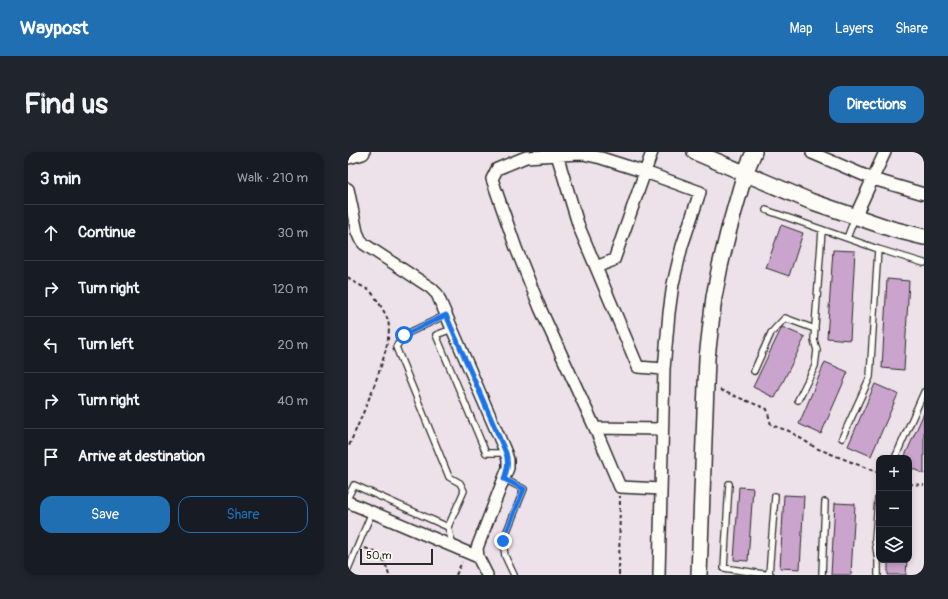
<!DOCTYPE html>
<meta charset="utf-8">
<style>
:root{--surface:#171b24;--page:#20242c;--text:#f1f3f6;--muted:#9ea1a6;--line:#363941;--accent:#1f6fb2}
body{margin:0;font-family:Pangolin,sans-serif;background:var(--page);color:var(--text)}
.controls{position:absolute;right:12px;bottom:12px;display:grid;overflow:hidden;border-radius:8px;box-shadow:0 2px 6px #0003}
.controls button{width:36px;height:36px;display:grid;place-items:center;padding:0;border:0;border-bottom:1px solid var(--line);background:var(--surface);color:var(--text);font:20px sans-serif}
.scale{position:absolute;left:12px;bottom:10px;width:73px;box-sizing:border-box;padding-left:4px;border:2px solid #2b2b2b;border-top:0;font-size:11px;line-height:14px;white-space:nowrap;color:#2b2b2b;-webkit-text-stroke:3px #fdfcf7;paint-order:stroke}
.stop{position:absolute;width:12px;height:12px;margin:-9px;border:3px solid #1a73e8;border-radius:50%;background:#fff}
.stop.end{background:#1a73e8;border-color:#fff;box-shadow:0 1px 4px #0008}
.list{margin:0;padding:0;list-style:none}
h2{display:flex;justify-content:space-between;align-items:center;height:52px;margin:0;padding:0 16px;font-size:17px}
h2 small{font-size:13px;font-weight:400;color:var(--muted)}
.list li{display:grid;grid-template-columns:26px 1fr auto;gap:12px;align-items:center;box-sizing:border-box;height:56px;padding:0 16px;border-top:1px solid var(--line)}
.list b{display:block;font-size:15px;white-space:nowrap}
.list em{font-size:13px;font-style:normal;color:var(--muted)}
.actions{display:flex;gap:8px;padding:12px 16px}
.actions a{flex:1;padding:9px 0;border:1px solid var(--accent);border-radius:12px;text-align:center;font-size:14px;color:var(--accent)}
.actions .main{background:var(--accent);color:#fff}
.icon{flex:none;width:22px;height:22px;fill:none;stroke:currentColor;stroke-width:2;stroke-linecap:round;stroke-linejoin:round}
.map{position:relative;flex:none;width:576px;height:423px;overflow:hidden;border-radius:12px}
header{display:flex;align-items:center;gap:24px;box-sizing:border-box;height:56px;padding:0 20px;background:var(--accent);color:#fff}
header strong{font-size:19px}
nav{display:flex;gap:22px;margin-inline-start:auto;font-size:14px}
.intro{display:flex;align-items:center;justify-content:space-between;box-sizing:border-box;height:96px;padding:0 24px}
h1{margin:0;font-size:28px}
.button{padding:10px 18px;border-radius:12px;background:var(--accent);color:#fff;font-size:14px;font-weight:700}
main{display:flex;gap:24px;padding:0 24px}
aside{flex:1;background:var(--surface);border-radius:12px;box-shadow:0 2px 6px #0003}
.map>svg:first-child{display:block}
.building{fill:#caa4cc;stroke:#2b2b2b}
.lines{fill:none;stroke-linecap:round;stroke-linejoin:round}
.lane-casing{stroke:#2b2b2b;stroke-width:8}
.street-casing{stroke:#2b2b2b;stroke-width:14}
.secondary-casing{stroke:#2b2b2b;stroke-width:18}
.path{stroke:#2b2b2b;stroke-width:2;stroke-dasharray:4 3;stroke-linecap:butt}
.lane{stroke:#fdfcf7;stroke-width:5.5}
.street{stroke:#fdfcf7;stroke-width:11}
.secondary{stroke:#fdfcf7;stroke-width:15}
.route{stroke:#1a73e8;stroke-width:5}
</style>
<header>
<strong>Waypost</strong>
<nav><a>Map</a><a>Layers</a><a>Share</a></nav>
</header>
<div class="intro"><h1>Find us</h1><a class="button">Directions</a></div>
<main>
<aside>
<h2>3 min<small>Walk · 210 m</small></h2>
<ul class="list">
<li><svg class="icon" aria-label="ahead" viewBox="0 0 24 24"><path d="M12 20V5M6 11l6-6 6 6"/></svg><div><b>Continue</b></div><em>30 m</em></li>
<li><svg class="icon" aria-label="right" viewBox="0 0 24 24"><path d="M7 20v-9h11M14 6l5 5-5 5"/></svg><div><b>Turn right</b></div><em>120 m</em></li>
<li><svg class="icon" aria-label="left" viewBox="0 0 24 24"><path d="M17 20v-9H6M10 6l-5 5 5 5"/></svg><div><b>Turn left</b></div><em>20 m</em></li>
<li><svg class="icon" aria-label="right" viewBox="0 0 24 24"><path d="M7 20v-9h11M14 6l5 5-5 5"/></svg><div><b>Turn right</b></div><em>40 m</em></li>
<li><svg class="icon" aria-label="arrive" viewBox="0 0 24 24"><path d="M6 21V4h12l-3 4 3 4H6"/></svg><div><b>Arrive at destination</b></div></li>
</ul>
<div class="actions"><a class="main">Save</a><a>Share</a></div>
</aside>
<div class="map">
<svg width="576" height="423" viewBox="0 0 576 423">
<rect width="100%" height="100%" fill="#eee2ea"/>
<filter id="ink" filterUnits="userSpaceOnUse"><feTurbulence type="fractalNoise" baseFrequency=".025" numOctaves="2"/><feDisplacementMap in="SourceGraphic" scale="8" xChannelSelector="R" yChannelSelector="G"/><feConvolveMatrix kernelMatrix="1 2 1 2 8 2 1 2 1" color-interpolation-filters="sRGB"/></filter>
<g filter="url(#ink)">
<path class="building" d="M433,73l22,8 -14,43 -23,-8z
M485,98l22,1 -5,89 -23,-2z
M539,127l22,2 -5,89 -22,-2z
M434,175l23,10 -30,61 -22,-11z
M477,210l23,10 -27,62 -22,-10z
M527,232l23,10 -27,62 -23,-10z
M576,261v61l-15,-7v-9h-5z
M391,335l14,1 -5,73 -14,-1z
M436,343l20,1 -4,73 -20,-1z
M487,351l20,1 -4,71h-20z
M540,408h19l-1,15h-18z"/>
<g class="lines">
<g class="lane-casing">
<path id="lane" d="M418,58l112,39 46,14
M499,86l8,-21
M98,163l-42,20 -8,12 53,130 11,6 4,8 -16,36 5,19
M104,177l-16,6 50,118h20
M406,219l17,-38 14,-15 30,11
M450,248l17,-34 2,-16 -3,-10 8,-110
M494,286l28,-61 8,-128
M547,306l29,-66
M156,327l20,10 -21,52 2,15 9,19
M381,332l-5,84 47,7
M0,345l6,-12 94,42
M0,417l24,-57
M421,422l6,-78
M474,423l3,-73
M530,423v-14l-3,-21 3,-41"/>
</g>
<g class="street-casing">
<path id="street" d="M465,0l-1,1 61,26 51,15
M209,3l22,72 59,140 26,2
M0,37l9,43 3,7 4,5 67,44 6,6 69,159 2,7v8l-31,80 1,9 9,18
M507,65l30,-65
M248,115l18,-7 38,-108
M247,276l67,1
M0,350l130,55
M311,423l5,-206 5,-56 4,-29 9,-38 18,-54 -55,-20 -44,-14 -18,-4 -26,1 -31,2 -29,12 -5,10 24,69 24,60 55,120 25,59 41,2"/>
</g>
<g class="secondary-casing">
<path id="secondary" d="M347,0l115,49 82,28 32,8
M0,4l14,-4
M351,423l8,-217 7,-61 6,-31 9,-37 16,-56 9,-21"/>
</g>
<path class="path" d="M0,125c6,7 16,9 23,15 4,4 16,23 17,29 7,24 -29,101 -40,127
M372,238l47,19 4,16 18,6 27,17 63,25
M561,332l15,1
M17,396l13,5 7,10 4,12
M108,423l6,-13
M271,423l1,-79"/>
<use href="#lane" class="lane"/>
<use href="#street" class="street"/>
<use href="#secondary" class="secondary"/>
</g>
</g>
<g class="lines" filter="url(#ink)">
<path class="route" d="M56,183l42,-20 60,138c3,10 1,17 -2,26l20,10 -21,52"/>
</g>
</svg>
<div class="controls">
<button>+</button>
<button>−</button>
<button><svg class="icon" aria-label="layers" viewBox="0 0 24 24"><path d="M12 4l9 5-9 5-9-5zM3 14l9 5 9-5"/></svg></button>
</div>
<div class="scale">50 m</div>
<div class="stop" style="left:56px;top:183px"></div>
<div class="stop end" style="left:155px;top:389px"></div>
</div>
</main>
